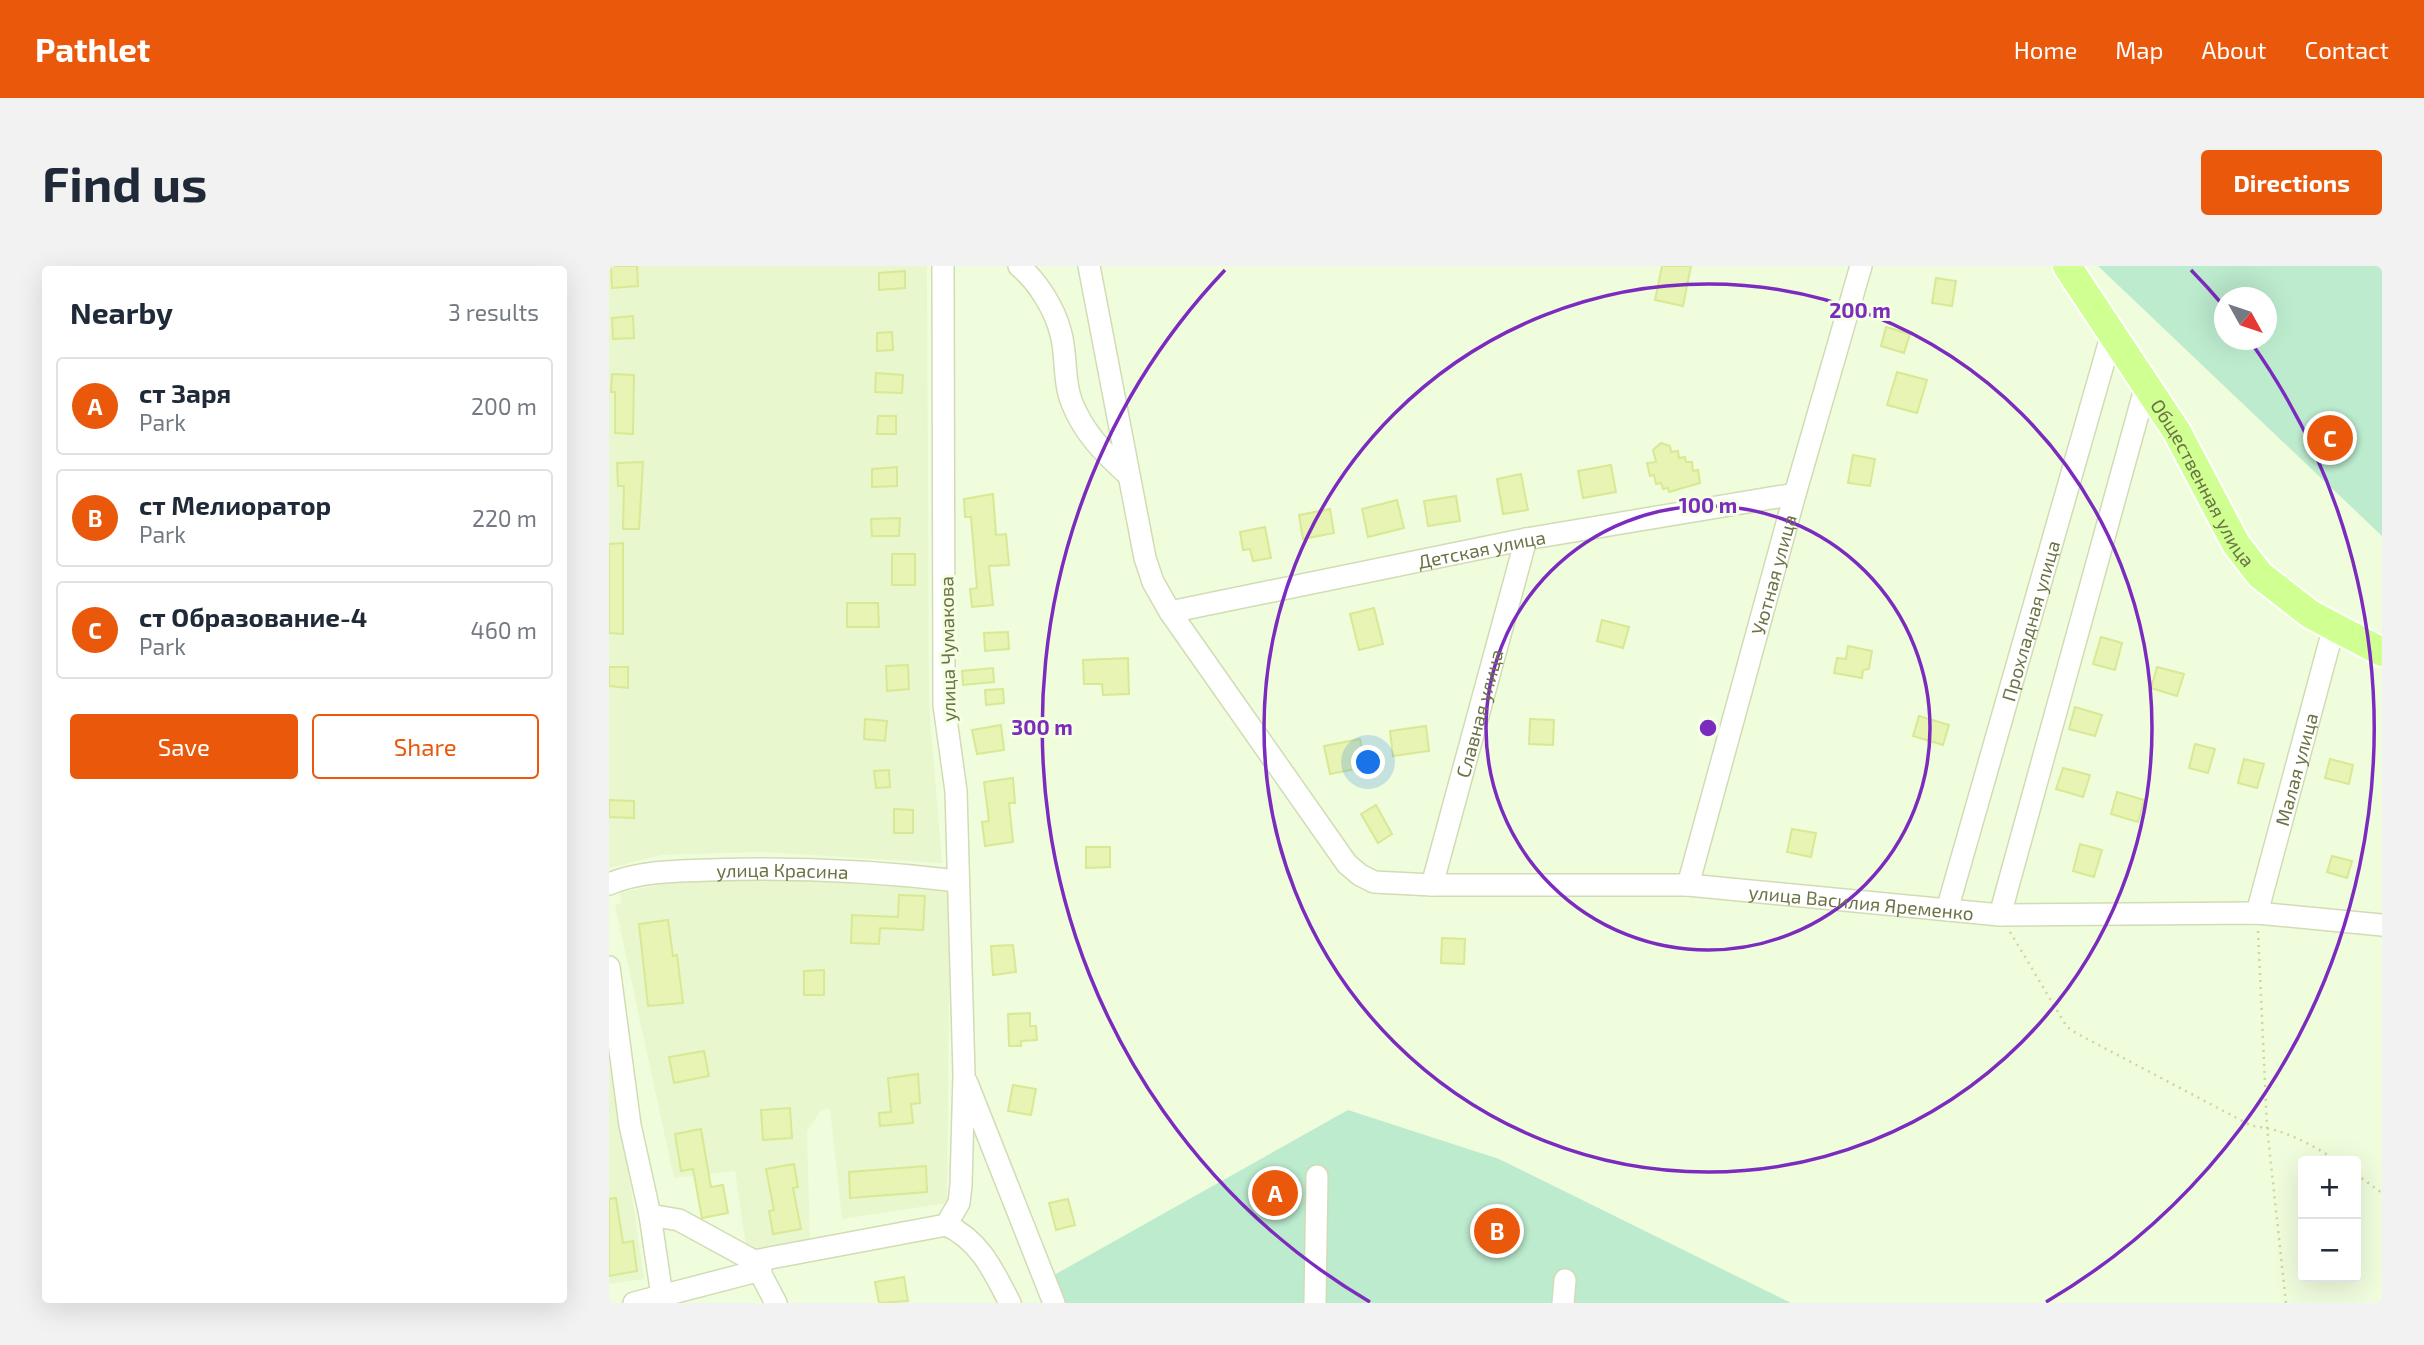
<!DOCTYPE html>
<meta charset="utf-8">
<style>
:root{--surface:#fff;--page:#f2f2f3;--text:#1f2937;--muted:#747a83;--line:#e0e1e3;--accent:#ea580c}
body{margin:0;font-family:"Exo 2",sans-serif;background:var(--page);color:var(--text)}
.controls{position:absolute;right:21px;bottom:21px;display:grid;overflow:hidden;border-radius:7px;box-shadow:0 7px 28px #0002}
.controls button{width:63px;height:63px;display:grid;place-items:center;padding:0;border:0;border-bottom:2px solid var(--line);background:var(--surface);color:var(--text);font:35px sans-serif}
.compass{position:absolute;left:1605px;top:21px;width:63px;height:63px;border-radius:50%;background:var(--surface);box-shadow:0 7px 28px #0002;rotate:130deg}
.you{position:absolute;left:760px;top:497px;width:24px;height:24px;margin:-18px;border:5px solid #fff;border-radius:50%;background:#1a73e8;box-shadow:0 0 0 10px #1a73e833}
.badge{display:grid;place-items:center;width:46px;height:46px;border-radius:50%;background:var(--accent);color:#fff;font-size:23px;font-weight:700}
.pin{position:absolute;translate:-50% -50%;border:4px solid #fff;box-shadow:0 2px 7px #0006}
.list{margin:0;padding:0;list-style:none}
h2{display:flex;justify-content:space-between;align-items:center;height:91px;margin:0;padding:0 28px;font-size:30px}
h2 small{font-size:23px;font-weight:400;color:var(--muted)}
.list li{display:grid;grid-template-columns:46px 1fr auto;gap:21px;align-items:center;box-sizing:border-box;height:98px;margin:0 14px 14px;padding:0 14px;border:2px solid var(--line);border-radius:7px}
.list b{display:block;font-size:26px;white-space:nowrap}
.list p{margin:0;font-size:23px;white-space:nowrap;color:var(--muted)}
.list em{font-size:23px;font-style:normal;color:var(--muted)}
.actions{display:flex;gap:14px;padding:21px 28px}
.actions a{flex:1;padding:16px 0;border:2px solid var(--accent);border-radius:7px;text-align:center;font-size:24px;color:var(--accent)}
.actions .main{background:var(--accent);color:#fff}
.map{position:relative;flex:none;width:1773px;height:1037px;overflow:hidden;border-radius:7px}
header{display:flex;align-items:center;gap:42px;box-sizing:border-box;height:98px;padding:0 35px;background:var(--accent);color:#fff}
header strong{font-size:33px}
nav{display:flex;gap:38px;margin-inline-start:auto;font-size:24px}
.intro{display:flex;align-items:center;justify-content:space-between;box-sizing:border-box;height:168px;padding:0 42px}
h1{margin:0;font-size:49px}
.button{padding:18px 32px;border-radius:7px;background:var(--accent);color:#fff;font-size:24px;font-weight:700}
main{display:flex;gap:42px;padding:0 42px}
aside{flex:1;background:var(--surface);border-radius:7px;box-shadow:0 7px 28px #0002}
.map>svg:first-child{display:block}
.residential{fill:#e8f7ce}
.green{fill:#bcebce;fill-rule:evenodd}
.building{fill:#e7f4b3;stroke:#d8e893;stroke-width:2}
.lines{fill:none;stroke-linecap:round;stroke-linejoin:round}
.minor-casing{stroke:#d1dcb4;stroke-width:24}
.major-casing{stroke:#fff;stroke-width:32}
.path{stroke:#ccd897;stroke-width:2.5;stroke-dasharray:2 5;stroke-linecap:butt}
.minor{stroke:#fff;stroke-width:21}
.major{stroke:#d0ff92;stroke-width:28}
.ring{fill:none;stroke:#7b2cbf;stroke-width:3.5}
.labels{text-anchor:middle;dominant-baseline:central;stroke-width:6;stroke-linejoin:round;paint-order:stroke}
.street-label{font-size:19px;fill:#6c7445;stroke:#f4ffe4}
.centre{fill:#7b2cbf;stroke:#f4ffe4;stroke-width:3.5}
.ring-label{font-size:21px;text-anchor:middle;font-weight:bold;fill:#7b2cbf;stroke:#f4ffe4;stroke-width:6;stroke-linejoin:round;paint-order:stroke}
</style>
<header>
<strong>Pathlet</strong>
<nav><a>Home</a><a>Map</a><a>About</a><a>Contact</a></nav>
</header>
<div class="intro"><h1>Find us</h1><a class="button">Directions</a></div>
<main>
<aside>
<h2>Nearby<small>3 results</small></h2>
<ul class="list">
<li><span class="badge">A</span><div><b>ст Заря</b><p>Park</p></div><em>200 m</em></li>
<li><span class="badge">B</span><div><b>ст Мелиоратор</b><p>Park</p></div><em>220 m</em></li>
<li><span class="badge">C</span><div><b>ст Образование-4</b><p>Park</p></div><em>460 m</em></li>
</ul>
<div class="actions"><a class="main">Save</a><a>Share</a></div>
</aside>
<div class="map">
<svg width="1773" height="1037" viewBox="0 0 1773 1037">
<rect width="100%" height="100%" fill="#f0fddd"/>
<path class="residential" d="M0,0h318l2,439 13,158 -181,-11 -99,3 -53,13z
M76,613h97l168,11 -3,313 -105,16 -12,-110 -9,1 -14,21 3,111 -63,11 -12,-82 -61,7 -59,-273 7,-2 -3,-10z
M0,766l35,247 -35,5z"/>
<path class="green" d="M1489,0h284v270zM1616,32h42v42h-42z
M739,844l151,49 292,144h-737v-28z"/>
<path class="building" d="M2,0h26l1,20 -26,2z
M1053,0h29l-8,40 -28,-6z
M296,5v17l-26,2v-17z
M1327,12l20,3 -4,25 -20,-3z
M24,50l1,22 -21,1 -1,-21z
M1277,61l24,7 -6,19 -23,-7z
M283,66l1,18 -16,1v-18z
M1288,106l30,8 -10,33 -30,-8z
M267,107l27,2 -1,18 -27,-1z
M3,108l22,1 -1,59 -18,-1v-41h-4z
M269,150h18v18h-19z
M1052,177l9,3 1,6 7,-1 1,7 6,-1 1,5h6l1,9 5,-1 2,13 -31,9 -1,-4 -5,1 -2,-6 -5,1 -2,-9 -4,1 -3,-13 9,-1 -3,-12z
M1244,189l22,4 -5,27 -22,-3z
M34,196l-4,67h-16l1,-43h-6l-1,-23z
M1002,199l5,27 -33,6 -5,-27z
M288,201v19l-25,1v-18z
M912,208l7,36 -25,4 -6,-35z
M384,228l3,41 10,-1 3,31 -20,1 4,39 -21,2 -2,-18 7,-1 -6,-71h-6l-1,-18z
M847,230l4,25 -32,5 -4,-25z
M788,234l7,28 -36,9 -6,-28z
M721,243l4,24 -31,6 -4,-24z
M291,252l-1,18h-27l-1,-17z
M656,261l6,31 -18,3 -3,-12 -7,1 -3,-18z
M14,277v91l-14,-1v-89z
M283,288h23v31h-23z
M238,337h31l1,24h-32z
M765,342l9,36 -24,6 -9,-36z
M993,354l27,7 -6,21 -26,-7z
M399,366l1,17 -24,2 -1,-18z
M1492,371l21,6 -7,27 -22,-6z
M1239,380l24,5 -3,18 -6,1 -1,8 -28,-5 3,-15 9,1z
M519,392l1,36 -26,1 -1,-11h-18l-1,-24z
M299,399l1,24 -22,2 -1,-25z
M0,401h19v21l-19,-2z
M1548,401l27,7 -7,22 -26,-8z
M384,402l1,14 -31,3 -1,-14z
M394,423l1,14 -18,2 -1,-15z
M1466,441l27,8 -7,21 -26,-7z
M1310,450l30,9 -6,20 -30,-9z
M256,453l22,2 -2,20 -21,-2z
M921,453l24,1 -1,25 -24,-1z
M392,459l3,25 -27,4 -5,-24z
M817,460l3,25 -36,5 -3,-25z
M751,473l6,28 -36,7 -6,-28z
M1586,478l20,5 -7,24 -19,-5z
M1635,493l20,5 -7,24 -19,-5z
M1721,493l23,6 -4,19 -24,-6z
M1454,502l27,7 -7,22 -27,-8z
M280,504l1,17 -14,1 -2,-17z
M404,512l2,25h-6l4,39 -28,4 -3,-24 7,-1 -5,-39z
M1508,526l27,8 -6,22 -27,-8z
M0,534l25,1v17l-25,-1z
M767,539l16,29 -14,9 -17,-29z
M285,543l19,1v23h-19z
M1183,563l24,4 -5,24 -24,-5z
M1471,578l22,6 -8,27 -21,-6z
M477,581h24v20l-24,1z
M1723,590l20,5 -5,17 -20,-6z
M290,629l26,1 -2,34 -43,-2 -1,16 -28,-1 1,-28 46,2z
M59,654l5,36 4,-1 6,48 -35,3 -9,-82z
M833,672l23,1 -1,25 -23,-1z
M404,679l3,27 -23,3 -2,-29z
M215,704v25h-20v-24z
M421,747v13h6l1,14 -16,1v5h-12l-1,-32z
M95,785l5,25 -35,7 -5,-26z
M309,808l2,29 -9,1 2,19 -33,3 -1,-13 12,-1 -3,-34z
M404,819l23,4 -5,26 -23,-4z
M181,842l2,30 -29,2 -2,-30z
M92,863l10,58 12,-2 5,28 -26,5 -9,-49 -12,2 -6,-37z
M185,898l4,23 -5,1 8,41 -28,5 -4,-23 5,-1 -8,-41z
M317,900l1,26 -77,6 -1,-26z
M7,932l7,45 10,-2 4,30 -28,5v-77z
M459,933l7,26 -19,5 -7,-27z
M295,1011l4,24 -29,2 -4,-21z"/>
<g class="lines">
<g class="minor-casing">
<g id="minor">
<path d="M410,0c19,16 36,43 42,68 6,22 2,47 11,69 12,30 31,49 55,71"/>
<path id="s1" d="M480,0l56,292 8,24 17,30 177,252 13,11 14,7 58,3h256l312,30 257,-2 125,12"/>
<path id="s2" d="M561,346l356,-73 269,-45"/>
<path id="s3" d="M0,618c31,-13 68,-13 101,-14 83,-3 165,1 248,11"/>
<path id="s4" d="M823,619l94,-346"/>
<path id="s5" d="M1079,619l107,-391 66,-228"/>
<path id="s6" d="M1338,644l165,-577"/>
<path id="s7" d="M1648,647l77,-287"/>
<path d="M1391,649l146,-530"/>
<path d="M0,701l21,158 20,90 13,88"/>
<path d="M358,817l87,220"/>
<path d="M41,949l29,5 75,41 22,42"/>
<path d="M337,959c34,15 48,47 64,78"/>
<path d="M145,995l192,-36 13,-22 2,-18 3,-111 -8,-283 -12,-86 -1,-439"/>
<path d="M25,1037l127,-33"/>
<path d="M706,1037l2,-127"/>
<path d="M954,1037l2,-23"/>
</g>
</g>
<g class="major-casing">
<g id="major">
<path id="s8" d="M1458,0l110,166 59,112 24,31 50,39 72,38"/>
</g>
</g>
<path class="path" d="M1649,665l9,196 19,176
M1401,666l57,95 9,6 176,93c30,2 61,19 85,35
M1747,908l26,19"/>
<use href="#minor" class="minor"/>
<use href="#major" class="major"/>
</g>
<g class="ring">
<circle cx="1099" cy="462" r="222"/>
<circle cx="1099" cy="462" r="444"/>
<path d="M761 1036A666 666 0 0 1 616 4M1582 4A666 666 0 0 1 1613 38M1641 75A666 666 0 0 1 1437 1036"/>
</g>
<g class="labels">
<g class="street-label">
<text stroke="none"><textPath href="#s8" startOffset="256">Общественная улица</textPath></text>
<text stroke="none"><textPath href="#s2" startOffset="318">Детская улица</textPath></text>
<text stroke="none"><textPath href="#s5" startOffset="322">Уютная улица</textPath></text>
<text stroke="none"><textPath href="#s6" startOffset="301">Прохладная улица</textPath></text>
<text transform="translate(338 383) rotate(-91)">улица Чумакова</text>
<text stroke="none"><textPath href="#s4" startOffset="178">Славная улица</textPath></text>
<text stroke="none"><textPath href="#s7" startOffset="149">Малая улица</textPath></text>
<text stroke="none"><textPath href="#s3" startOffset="175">улица Красина</textPath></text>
<text stroke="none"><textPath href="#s1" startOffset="1186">улица Василия Яременко</textPath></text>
</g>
</g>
<circle cx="1099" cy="462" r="10" class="centre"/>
<g class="ring-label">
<text x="1251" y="52">200 m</text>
<text x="1099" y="247">100 m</text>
<text x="433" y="469">300 m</text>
</g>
</svg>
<div class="controls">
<button>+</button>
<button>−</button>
</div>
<svg class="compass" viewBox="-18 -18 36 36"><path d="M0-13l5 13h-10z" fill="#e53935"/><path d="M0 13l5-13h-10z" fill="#747a83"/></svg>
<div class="you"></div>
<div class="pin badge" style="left:666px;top:927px">A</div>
<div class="pin badge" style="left:888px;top:965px">B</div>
<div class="pin badge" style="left:1721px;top:172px">C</div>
</div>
</main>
